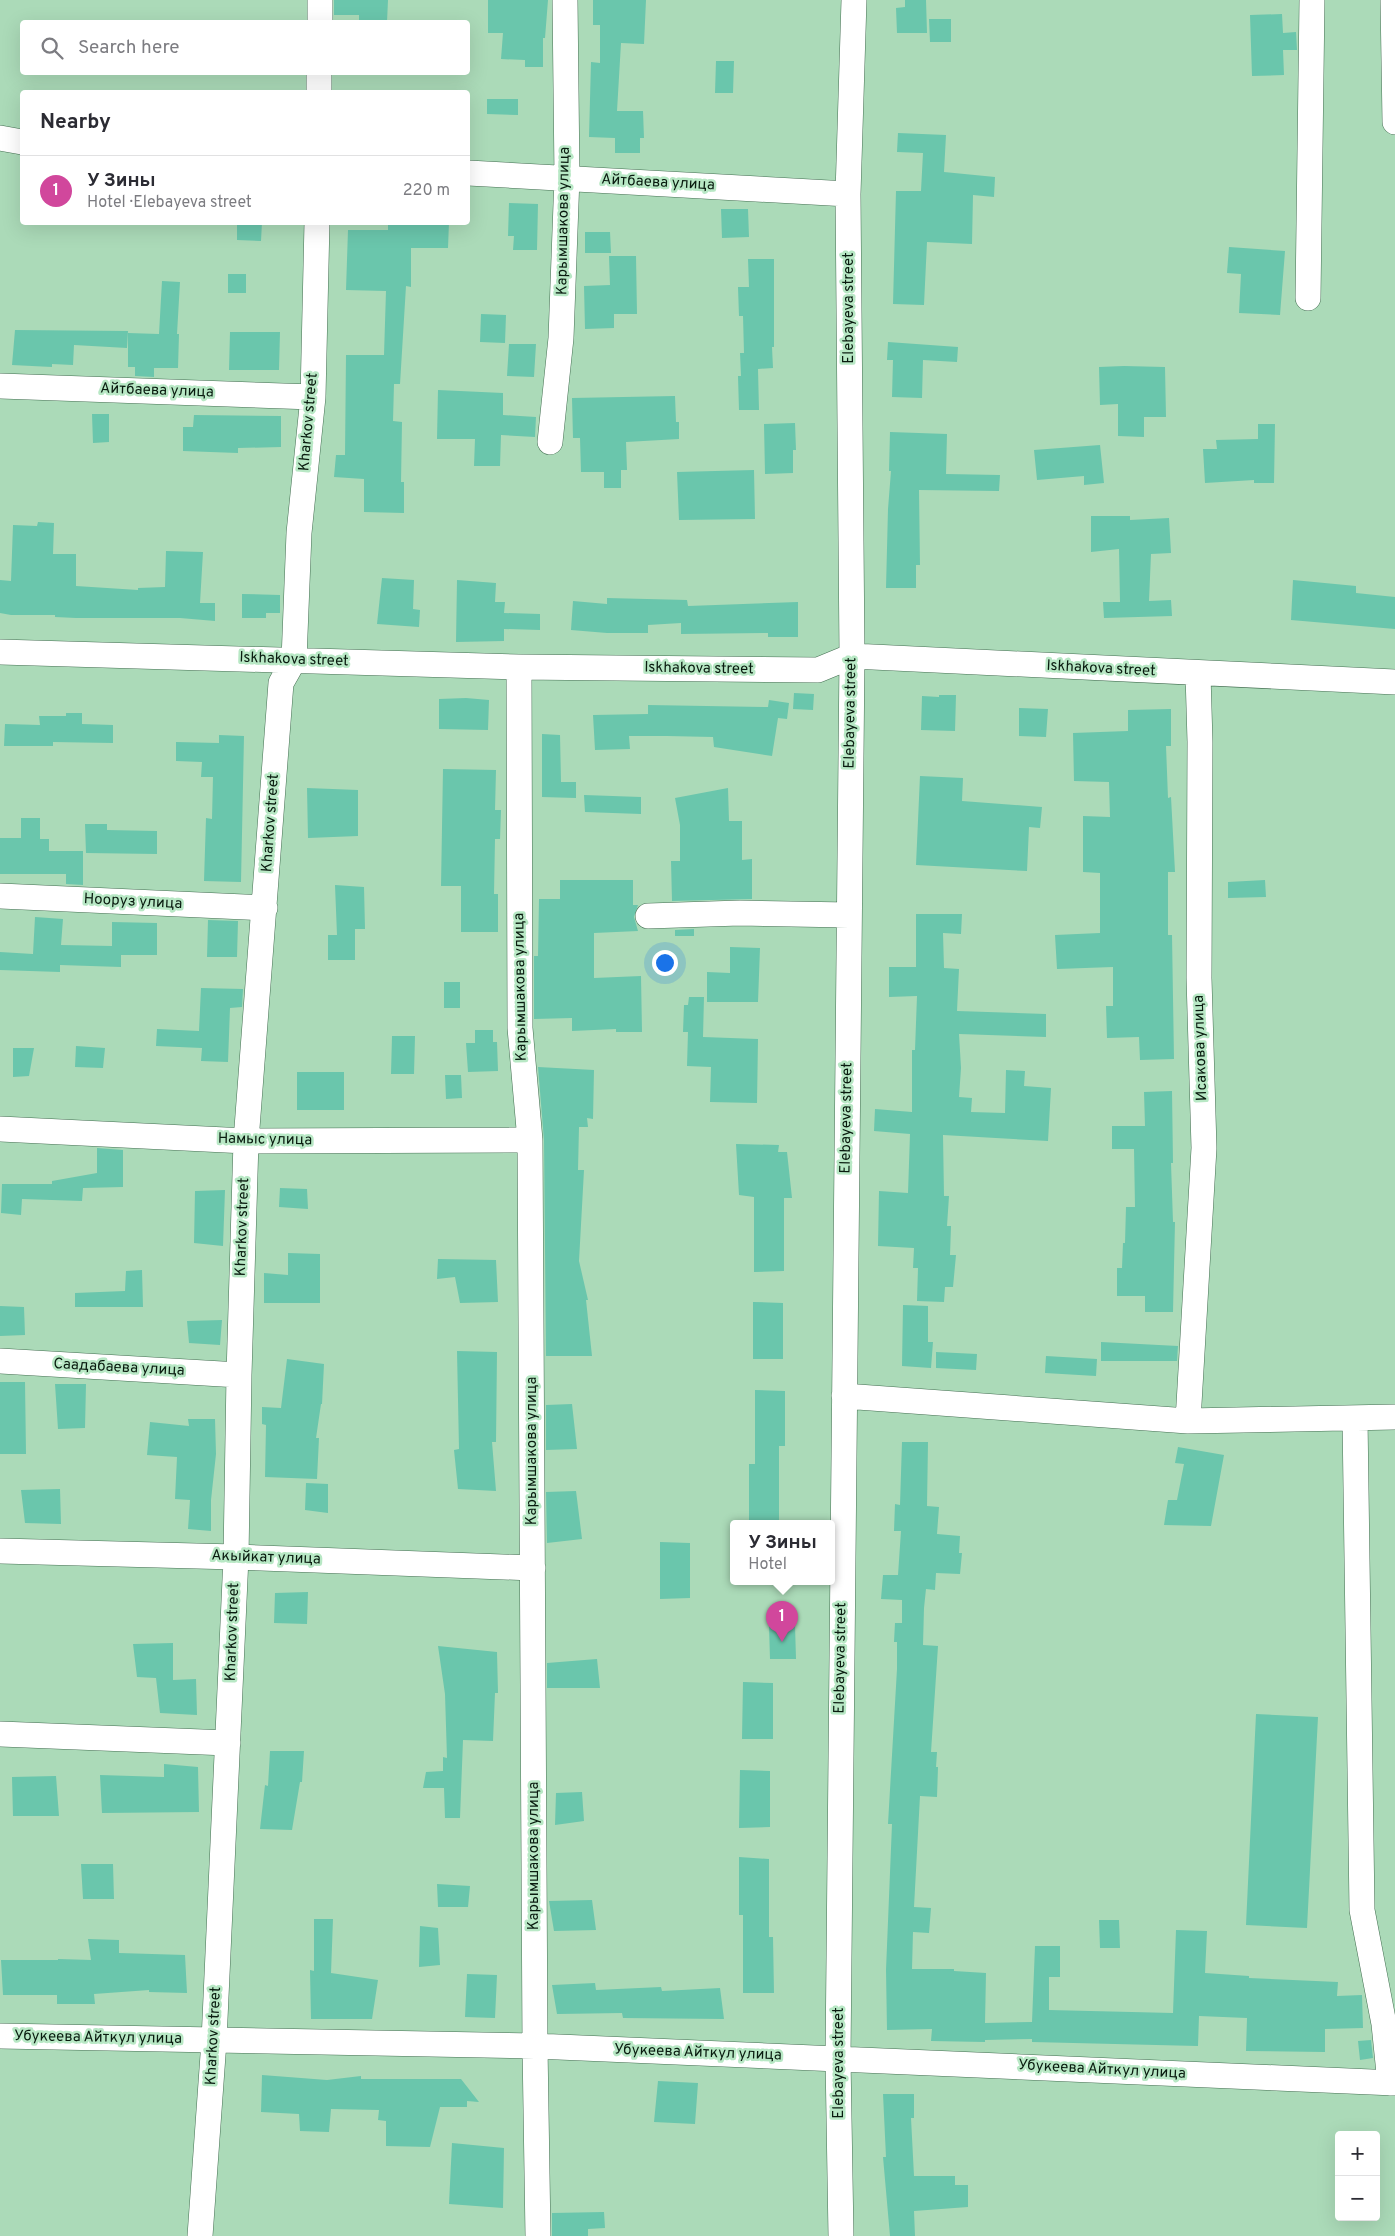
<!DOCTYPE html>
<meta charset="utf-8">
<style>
:root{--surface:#fff;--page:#f2f2f3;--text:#2b2b33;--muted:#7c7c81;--line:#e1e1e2;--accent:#ab3e9d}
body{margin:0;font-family:Overpass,sans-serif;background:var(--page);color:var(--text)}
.controls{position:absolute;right:15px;bottom:15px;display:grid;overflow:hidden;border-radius:5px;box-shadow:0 5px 20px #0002}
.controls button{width:45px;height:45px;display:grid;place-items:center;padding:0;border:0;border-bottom:1px solid var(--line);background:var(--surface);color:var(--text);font:25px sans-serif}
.you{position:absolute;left:664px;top:962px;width:18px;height:18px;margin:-12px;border:4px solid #fff;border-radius:50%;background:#1a73e8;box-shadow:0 0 0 8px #1a73e833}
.badge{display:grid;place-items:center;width:32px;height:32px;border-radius:50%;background:var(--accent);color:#fff;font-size:16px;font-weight:700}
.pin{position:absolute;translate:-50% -41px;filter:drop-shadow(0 1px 2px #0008)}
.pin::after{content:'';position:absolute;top:26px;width:18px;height:15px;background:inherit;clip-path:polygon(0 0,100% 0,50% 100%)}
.popup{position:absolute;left:730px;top:1520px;width:105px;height:65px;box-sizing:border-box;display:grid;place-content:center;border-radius:5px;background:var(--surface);filter:drop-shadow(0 1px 4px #0005);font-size:16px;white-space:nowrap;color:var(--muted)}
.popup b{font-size:19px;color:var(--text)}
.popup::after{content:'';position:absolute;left:50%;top:100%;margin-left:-10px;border:10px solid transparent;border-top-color:var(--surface)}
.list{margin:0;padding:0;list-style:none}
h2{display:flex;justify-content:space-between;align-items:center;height:65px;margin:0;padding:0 20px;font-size:21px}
h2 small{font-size:16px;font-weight:400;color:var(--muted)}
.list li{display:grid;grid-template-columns:32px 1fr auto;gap:15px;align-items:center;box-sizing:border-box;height:70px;padding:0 20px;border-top:1px solid var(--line)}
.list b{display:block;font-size:19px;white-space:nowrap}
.list p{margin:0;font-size:16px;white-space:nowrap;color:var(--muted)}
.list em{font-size:16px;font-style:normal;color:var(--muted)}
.icon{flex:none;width:28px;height:28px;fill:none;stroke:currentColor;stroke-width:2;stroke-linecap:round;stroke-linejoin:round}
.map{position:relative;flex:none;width:1395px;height:2236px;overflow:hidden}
.search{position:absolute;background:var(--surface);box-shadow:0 5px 20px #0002;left:20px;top:20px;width:450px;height:55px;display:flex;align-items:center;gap:12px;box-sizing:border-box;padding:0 18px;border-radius:5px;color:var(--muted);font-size:19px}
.panel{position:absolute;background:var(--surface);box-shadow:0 5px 20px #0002;left:20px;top:90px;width:450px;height:135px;border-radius:5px}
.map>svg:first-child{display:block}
.building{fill:#6ac6ac}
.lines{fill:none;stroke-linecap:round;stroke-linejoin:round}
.minor-casing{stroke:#446f52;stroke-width:26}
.minor{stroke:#fff;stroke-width:25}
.labels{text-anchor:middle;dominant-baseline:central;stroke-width:5;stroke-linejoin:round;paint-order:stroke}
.street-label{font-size:15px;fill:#091b0f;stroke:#b8e8c5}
</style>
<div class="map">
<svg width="1395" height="2236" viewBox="0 0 1395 2236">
<rect width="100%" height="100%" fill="#abdab8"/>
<path class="building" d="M334,0h54l-1,22h-28v-7h-25z
M488,0h60l-3,38h-2v29h-18v-7l-24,-1 2,-26h-15z
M593,0h53l-2,44 -23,-1 -4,68h26l1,27h-4v15h-25v-15l-26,-1 2,-75 9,1v-38h-7z
M905,0h21l1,33h-30l-1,-25 9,-1z
M1282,14l1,19 13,-1 1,18h-14l1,25 -32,1 -2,-61z
M929,19h22v23h-21z
M716,61h18l-1,32h-18z
M487,99h31v16l-31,-1z
M898,133l48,2 -2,37 51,5 -1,20 -21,-2 -1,49 -45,-2 -3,63 -31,-1 3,-113h25l2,-38 -26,-1z
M509,203l29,1 -1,46h-24l1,-14h-6z
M721,209h27l1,28 -27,1z
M237,222h25l-1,19 -24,-1z
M388,222h61l-1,26h-37v39l-5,-1 -6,98h-6l-1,37 9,1 -1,60h3v31l-40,-1v-33l-30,-2 2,-22h9l1,-100h38l2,-64 -40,-1 2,-60h40z
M585,232h25l1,21h-26z
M1229,247l56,4 -5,64 -41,-2 2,-39 -14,-1z
M609,256h27l1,58h-23v14l-29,1 -1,-43 26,-1z
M748,259h26v88h-2l1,21 -15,1 1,41h-20l-1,-34h3l-1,-23h4l-1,-37h-4l-1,-29h11z
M228,274h18v19h-18z
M162,281l18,1 -3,52h2l-1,34h-24v9l-19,-1v-9h-7v-34l31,1z
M481,314l25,1 -1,28 -25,-1z
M15,330l113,1 -1,17 -53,-3 -1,20 -21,-1v3l-40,-2z
M230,332h50l-1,38h-50z
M888,342l70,5 -1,15 -34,-2 -1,38 -30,-1 1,-37h-6z
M509,344h27l-2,33 -27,-1z
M1124,366l41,1 1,50h-22v20l-26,-1v-32l-18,1 -1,-38z
M438,390l65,3v22l33,2 -1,20 -34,-2 -1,31h-26l1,-27h-38z
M675,396l1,26h3v17l-53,3 1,28h-6v18h-17v-16h-23l-1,-34h-7l-1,-40z
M92,414h17v28l-16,1z
M194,415l87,1v31l-43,1v5l-55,-2v-24h10z
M795,423l1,27h-3v23l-28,1 -1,-50z
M1258,424h17l-1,59h-20v-3l-49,3 -2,-34h14l-1,-9 42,-1z
M890,432l57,2 -1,40 54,1 -1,16 -80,-1 1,75h-4v23h-30l2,-79 3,-38h-2z
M1100,445l4,38 -20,2v-9l-47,4 -3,-30z
M754,470l1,49 -76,1 -2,-48z
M1091,516h39v4l39,-2 2,35 -20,1 -2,47 22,-1 1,16 -68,2 -1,-16h17l-1,-53 -28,3z
M38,522l16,1 -1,31h23v32l62,4v-2l27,-1 1,-36 37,1 -3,51h15v18l-35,-3h-104l-21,-1v-2h-44l-11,-2v-33l11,1 2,-56 24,1z
M382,578l32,2 -1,29 7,1 -1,17 -42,-3z
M457,580l39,3 -1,19h10l-1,11 36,1v16l-36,-1v12l-48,1z
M1293,580l63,6v7l39,4v32l-104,-9z
M242,594l38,1v18h-14v5h-24z
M607,598l80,2 1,6 110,-4v35h-30v-4l-87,1v-11l-33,2v8h-41l-36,-3 2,-29 34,3z
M794,693l20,1 -1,16 -20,-1z
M939,695h17l-1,36 -34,-1 1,-34 17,1z
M466,698l23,2 -1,30 -49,-1v-30z
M769,700l20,3 -2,16 -9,-1 -6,38 -58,-9 -1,-10 -46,-1h-38l1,13 -35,1 -2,-35 55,-1v-9l120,2z
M1019,708l29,1 -2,28 -27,-1z
M1171,709v37h-5l2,52 3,-1 4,75h-7v63h4l2,124 -34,1 -1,-23 -32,1 -1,-32h7v-39l-56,2 -2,-34 45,-2v-60l-17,-1v-56l27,1 -1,-35 -35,-1 -1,-48 55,-2v-21z
M66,713h16v11l31,1v18l-60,-1v4h-49l1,-22 35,1 -1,-9h27z
M542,734l18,1 1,47h15v16l-34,-1z
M219,735l25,1 -3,146 -37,-1 2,-63 6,1 1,-42h-12l1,-15 -26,-1v-19l43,1z
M443,769l53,1 -1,40h6l-1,29h-5l-1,55h4v38h-37v-46h-20z
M920,776l43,2 -1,23 80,6 -2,21 -11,-1 -2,44 -111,-6z
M307,788l51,2v46l-50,2z
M728,788l1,33h13v39l10,-1v40l-80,2 -1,-40h9v-36l-5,-27z
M584,795l57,2v17l-56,-2z
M21,818h19v21h9v12h34v34l-17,-1v-10h-66v-36h21z
M85,824h22v6l50,1v23l-71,-1z
M560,880h73v25h5l-4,12 4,14 -44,2v45l47,-2 1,56h-26v-3l-44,2v-13l-38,1v-63h4l1,-57h21z
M1265,880l1,17 -38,1v-16z
M335,885l29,2 1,42h-10v31h-27v-25h9z
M916,914h46l-1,20 -18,-1 1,35 15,1 -2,42 89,3v23l-87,-3 2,34 -2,29 13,1 -1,14 34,1 1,-43 19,1 -1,15 27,2 -3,53 -105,-6 1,61h5l-2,30h4l-1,29h6l-3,32h-8l-1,15 -27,-1 1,-33h-5l1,-20 -36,-2 1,-55 29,2 2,-59 -36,-3 1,-22 37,3v-62h3l2,-54 -28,1v-30h27z
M35,917l28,2 -2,26 51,1v-24l45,1v32h-36v12l-61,-2v7l-60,-2v-18l33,2z
M208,920l30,1 -1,36h-30z
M694,929v7h-19v-6z
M730,947l30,1 -2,54h-51v-30l23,1z
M444,982h16v26h-16z
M201,988l42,1 -1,18 -12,1 -2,54 -27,-1 1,-13 -46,-2 1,-17 42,2z
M689,997h15l-1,40 55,2 -1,64 -47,-1 1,-35 -24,-1 1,-34h-5l1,-27h4z
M475,1030h18v12h4l1,29 -30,1 -2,-29h9z
M392,1036h23l-1,38h-23z
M76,1046l29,2 -2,20 -28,-1z
M13,1048h21l-5,28 -16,1z
M538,1067l56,3 -1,49 -6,-1 1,9h-9l-1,43h6l-5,91 9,39h-2l6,56h-46l-2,-216z
M297,1072h47v38h-47z
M445,1075h16l1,23 -16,1z
M1172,1091l1,72h-2l2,59h2l-2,90h-28v-16h-28v-28h5l1,-25h2l1,-36h9l-1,-58h-22v-23h33l-1,-34z
M736,1144l43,1 -1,7h9l5,46h-8v73l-30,1v-75l-15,-2z
M97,1148l26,2v37l-40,1 -1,13 -60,-2 -1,16 -20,-2 1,-29h50v-3l45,-8z
M280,1188l27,1 1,20 -29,-2z
M225,1190l-2,56 -29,-3 1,-52z
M288,1253l32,1v49h-56v-30l24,2z
M438,1259l58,1 2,42 -38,1 -5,-26 -18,2z
M142,1270l1,37h-68v-14l50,-2 1,-20z
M753,1302l30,1v56h-30z
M903,1305l25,1v36h5l-2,26 -29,-2z
M0,1306l24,1 1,28 -25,1z
M222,1320l-2,25 -31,-2 -2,-22z
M1101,1342l77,4 -1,15h-76z
M457,1351l40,1 -1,90h-4l4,49 -38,-2 -4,-39 5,-1z
M936,1352l41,2 -1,16 -40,-2z
M1046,1356l51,3 -1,17 -51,-3z
M287,1359l37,5 -2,40h-1l-5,34h3l-2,41 -52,-2 1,-52 -4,-1v-17l19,1z
M0,1382h25l1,72h-26z
M55,1384h31l-1,44 -27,1z
M755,1390l30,1v55h-6v74l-30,1v-57h6z
M572,1404l5,45 -31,1v-45z
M188,1419h27l1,35 -5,46v31l-23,-2 2,-29 -15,-1 2,-42 -30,-2 3,-33 39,4z
M902,1442h26l-1,64 12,1 -2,27 23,2 -1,17h3l-2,21 -24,-1 -1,17 -9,-1 -2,19 -1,37 15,1 -7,106h6l-1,15h2l-1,30 -17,-1 -6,111 17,1 -2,25 -16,-1 -1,37h42v2l32,2 -1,50 47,-1 3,-76h25v31h-11v33l124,3 3,-83 31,1 -2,42 44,3v2l89,4 -1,14 25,-1 1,33 -38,1v23l-79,-1 1,-33 -48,-2 -1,30 -166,-4v-3l-47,1v2l-54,-1 1,-12 -45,1 -1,-60 6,-146h-4l9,-155v-27h-3l1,-19h7v-23l-21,-1 2,-24h15l3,-44h-7l1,-27 5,1z
M1178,1447l46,8 -13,71 -47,-1 4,-25h9l7,-36 -9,-1z
M306,1483l22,1v29l-23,-3z
M60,1489l1,35 -36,-1 -4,-33z
M576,1491l6,48 -35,4 -1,-51z
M660,1542l30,1v55l-30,1z
M308,1592l-1,32 -33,-1 1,-30z
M795,1625l1,34h-26l-1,-33z
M173,1643v37l23,-1 1,36 -37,-2 -4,-35 -19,-1 -4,-33z
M438,1646l59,6 1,41h-3l-2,48 -30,-1 -3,78h-15l-1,-30h-21l3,-16 17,-1v-14l4,1 -2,-64z
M597,1659l3,29h-53v-25z
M743,1682l30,1v56h-31z
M1256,1714l62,3 -11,211 -61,-3z
M270,1751h34l-2,31h-2l-8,48 -32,-1 5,-44 3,1z
M164,1764l34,3 1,45 -97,1 -2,-38 64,2z
M740,1770l30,1v56l-31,1z
M56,1776l3,40h-46l-1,-39z
M582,1792l2,29 -29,4 1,-32z
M739,1857l30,2v78h4l1,56h-31v-78h-4z
M81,1864h32l1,35h-31z
M437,1884l33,2 -2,21h-30z
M592,1900l4,30 -42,1 -5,-30z
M314,1919h19l-2,54 47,7 -6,39h-61l-1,-49 4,1z
M1099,1920h20l1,28h-20z
M420,1926l18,2 2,37 -21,2z
M88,1939l31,1v13l66,2 2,38 -38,-1v-2l-55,4 1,10h-38v-9h-54l-2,-35h57v-1l33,1z
M467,1974l30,1 -2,43 -30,-1z
M595,1983l1,7 65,-3 1,4 58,-3 4,31 -101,-1 -1,-5 -65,1 -5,-29z
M1371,2040l2,18 -13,2 -2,-19z
M262,2075l65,5 34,-4v3h100l18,23 -12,-1v6h-27l-10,40 -44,-1v-25l-8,-1 1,-10 -48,-1 -2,23 -29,-1 -1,-17 -38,-2z
M658,2081l40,2 -3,41 -41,-2z
M883,2094h31v24h-3l3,58h41v9h13v22l-54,4 1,25h-25l-7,-79h3z
M452,2143l52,5 -1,60 -54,-4z
M604,2212l1,16 -17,1v7h-36v-23z"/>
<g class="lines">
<g class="minor-casing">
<path id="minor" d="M1393,0l2,122
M320,22v-22
M319,92v-20
M0,138l22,4
M468,173l380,21
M1308,298l4,-298
M0,386l313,11
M550,442l11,-104 6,-161 -2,-177
M0,652l519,15 299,3 34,-14 543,26
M519,667l1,361 10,112 5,906 3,190
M0,896l265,12
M648,916l92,-3 109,2
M0,1129l246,12 284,-1
M0,1361l239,14
M844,1396l344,25 207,-4
M1355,1418l7,492 22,114 6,59
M1188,1421l16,-273 -5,-170 1,-236 -2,-68
M0,1551l236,6 297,11
M0,1734l228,9
M0,2036l535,10 860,37
M200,2236l14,-195 22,-484 3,-182 7,-234 35,-458 13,-23 5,-127 14,-136 4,-175
M841,2236l-3,-178 14,-1402 -4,-462 6,-194"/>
</g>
<use href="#minor" class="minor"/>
</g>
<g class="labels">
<g class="street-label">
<text transform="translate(658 183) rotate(3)">Айтбаева улица</text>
<text transform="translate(564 221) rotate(-89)">Карымшакова улица</text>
<text transform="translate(849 308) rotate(-90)">Elebayeva street</text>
<text transform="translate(157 391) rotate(2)">Айтбаева улица</text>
<text transform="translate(309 422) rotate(-85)">Kharkov street</text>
<text transform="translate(294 660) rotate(2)">Iskhakova street</text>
<text transform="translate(699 669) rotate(1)">Iskhakova street</text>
<text transform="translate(1101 669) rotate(3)">Iskhakova street</text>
<text transform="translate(851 713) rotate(-89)">Elebayeva street</text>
<text transform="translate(271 823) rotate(-86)">Kharkov street</text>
<text transform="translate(133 902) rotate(3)">Нооруз улица</text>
<text transform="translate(521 987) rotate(-91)">Карымшакова улица</text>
<text transform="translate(1201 1048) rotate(-92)">Исакова улица</text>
<text transform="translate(847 1118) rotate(-89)">Elebayeva street</text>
<text transform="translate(265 1140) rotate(1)">Намыс улица</text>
<text transform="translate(243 1227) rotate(-88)">Kharkov street</text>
<text transform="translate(119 1368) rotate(3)">Саадабаева улица</text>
<text transform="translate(532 1451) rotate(-90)">Карымшакова улица</text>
<text transform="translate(266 1558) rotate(2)">Акыйкат улица</text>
<text transform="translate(233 1632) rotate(-88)">Kharkov street</text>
<text transform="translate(841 1658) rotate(-89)">Elebayeva street</text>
<text transform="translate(534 1856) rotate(-90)">Карымшакова улица</text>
<text transform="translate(214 2036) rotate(-87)">Kharkov street</text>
<text transform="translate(98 2038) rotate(1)">Убукеева Айткул улица</text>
<text transform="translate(698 2053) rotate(2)">Убукеева Айткул улица</text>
<text transform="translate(839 2063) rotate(-90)">Elebayeva street</text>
<text transform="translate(1102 2070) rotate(3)">Убукеева Айткул улица</text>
</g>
</g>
</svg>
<div class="controls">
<button>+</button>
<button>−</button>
</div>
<div class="you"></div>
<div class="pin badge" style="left:782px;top:1642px;background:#d1479c">1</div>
<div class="popup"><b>У Зины</b>Hotel</div>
<div class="search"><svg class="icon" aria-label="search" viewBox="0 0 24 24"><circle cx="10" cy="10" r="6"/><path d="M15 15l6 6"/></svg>Search here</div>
<section class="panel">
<h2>Nearby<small></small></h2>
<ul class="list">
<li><span class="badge" style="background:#d1479c">1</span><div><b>У Зины</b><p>Hotel · Elebayeva street</p></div><em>220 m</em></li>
</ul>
</section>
</div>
